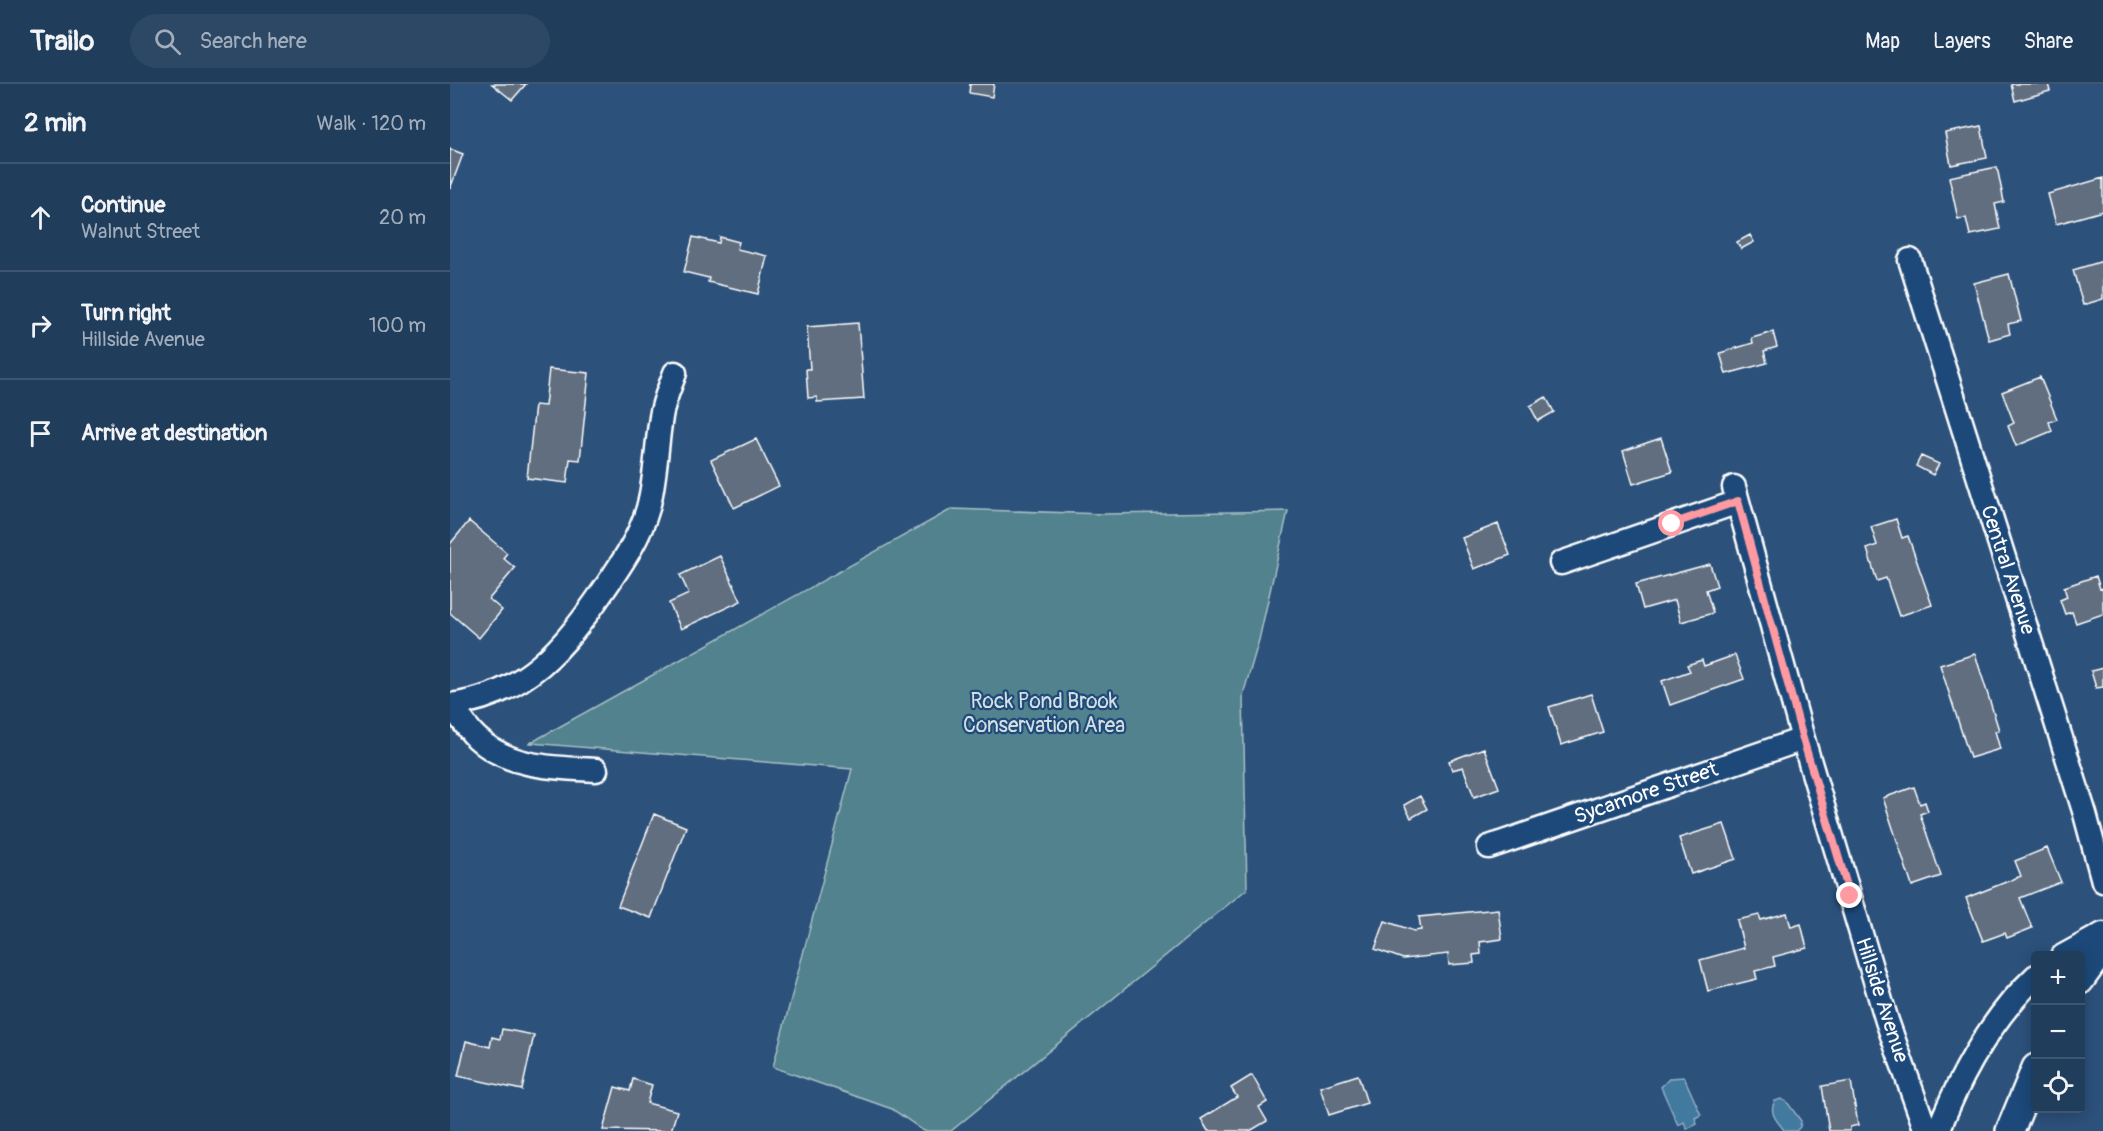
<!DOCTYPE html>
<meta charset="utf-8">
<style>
:root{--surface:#213d5c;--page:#2d4865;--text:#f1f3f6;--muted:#a2aebb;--line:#3e5672}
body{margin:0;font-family:Pangolin,sans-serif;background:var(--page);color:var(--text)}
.controls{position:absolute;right:18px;bottom:18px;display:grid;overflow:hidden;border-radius:6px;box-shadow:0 3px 15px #0003}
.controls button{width:54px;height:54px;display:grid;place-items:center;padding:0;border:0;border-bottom:2px solid var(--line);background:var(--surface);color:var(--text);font:30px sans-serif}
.stop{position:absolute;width:18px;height:18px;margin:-14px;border:4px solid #ff9aa2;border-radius:50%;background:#fff}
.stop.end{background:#ff9aa2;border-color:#fff;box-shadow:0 2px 6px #0008}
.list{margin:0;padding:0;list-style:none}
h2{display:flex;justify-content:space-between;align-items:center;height:78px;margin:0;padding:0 24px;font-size:26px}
h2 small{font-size:20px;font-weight:400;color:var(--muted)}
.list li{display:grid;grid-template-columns:39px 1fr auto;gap:18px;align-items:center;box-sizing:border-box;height:108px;padding:0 24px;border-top:2px solid var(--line)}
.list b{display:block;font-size:22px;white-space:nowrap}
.list p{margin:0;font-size:20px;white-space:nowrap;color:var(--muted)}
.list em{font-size:20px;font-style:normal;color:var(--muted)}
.icon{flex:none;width:33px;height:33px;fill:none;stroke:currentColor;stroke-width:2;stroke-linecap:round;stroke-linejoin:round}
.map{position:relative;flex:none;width:1653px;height:1047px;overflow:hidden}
header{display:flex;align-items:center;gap:36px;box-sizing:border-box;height:84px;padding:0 30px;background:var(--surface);border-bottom:2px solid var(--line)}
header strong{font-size:28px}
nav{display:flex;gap:33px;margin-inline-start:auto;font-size:21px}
.search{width:420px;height:54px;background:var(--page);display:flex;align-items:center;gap:15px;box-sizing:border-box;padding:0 21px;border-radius:33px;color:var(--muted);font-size:22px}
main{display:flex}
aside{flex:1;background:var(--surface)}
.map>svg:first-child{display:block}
.green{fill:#51828d;stroke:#a8c0c6;stroke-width:1.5}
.water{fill:#43799f;stroke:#8eafc5;stroke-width:1.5}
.building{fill:#606e7f;stroke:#fff;stroke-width:1.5}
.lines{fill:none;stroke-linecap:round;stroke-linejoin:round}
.minor-casing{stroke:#fff;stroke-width:27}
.tertiary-casing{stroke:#fff;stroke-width:32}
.minor{stroke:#1f4a7a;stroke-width:22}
.tertiary{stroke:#1f4a7a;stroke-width:27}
.route{stroke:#ff9aa2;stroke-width:8}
.labels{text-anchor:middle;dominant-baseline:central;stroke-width:4.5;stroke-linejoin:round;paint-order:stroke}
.street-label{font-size:21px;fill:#fff;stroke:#1f4a7a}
.park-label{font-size:21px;fill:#d4e0e2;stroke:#1f4a7a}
</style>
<header>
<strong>Trailo</strong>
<div class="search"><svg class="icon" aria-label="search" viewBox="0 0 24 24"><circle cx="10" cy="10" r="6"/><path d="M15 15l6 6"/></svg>Search here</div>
<nav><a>Map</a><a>Layers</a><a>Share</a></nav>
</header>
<main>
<aside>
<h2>2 min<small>Walk · 120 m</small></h2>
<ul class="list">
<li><svg class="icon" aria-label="ahead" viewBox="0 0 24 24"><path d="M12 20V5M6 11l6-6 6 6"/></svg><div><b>Continue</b><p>Walnut Street</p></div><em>20 m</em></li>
<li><svg class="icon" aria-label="right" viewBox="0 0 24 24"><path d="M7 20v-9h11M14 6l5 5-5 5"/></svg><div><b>Turn right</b><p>Hillside Avenue</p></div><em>100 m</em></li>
<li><svg class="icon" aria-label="arrive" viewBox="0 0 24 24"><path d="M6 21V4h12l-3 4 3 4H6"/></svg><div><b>Arrive at destination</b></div></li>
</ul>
</aside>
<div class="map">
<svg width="1653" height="1047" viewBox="0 0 1653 1047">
<rect width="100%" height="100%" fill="#2c517b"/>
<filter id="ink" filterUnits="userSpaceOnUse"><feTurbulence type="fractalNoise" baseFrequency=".0167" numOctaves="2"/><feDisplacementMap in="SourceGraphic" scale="12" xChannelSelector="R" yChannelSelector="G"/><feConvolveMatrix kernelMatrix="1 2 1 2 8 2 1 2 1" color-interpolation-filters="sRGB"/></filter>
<g filter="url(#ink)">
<path class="green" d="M502,425l152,5 184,-3 -29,129 -16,55 4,194 -296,242h-27l-32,-22 -119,-42 79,-298 -322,-26z"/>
<path class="water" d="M1234,993l17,38 -6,3 2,6 -10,5 -3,-7 -6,3 -17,-38 9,-9z
M1331,1015l6,3 14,19 -1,6 -4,4h-11c-8,-10 -17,-18 -10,-30z"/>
<path class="building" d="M42,0h34l-14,16z
M520,0h24l-2,13 -23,-4z
M1561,0h37l2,7 -35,10z
M1531,42l6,32 -36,7 -6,-32z
M0,65l13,5 -13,35z
M1547,83l7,35 -9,2 5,25 -30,6 -4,-17 -8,1 -9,-42z
M1653,94v33l-47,13 -8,-30z
M1300,151l4,7 -13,7 -4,-7z
M243,153l26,6 1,-6 19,5 -2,7 30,7 -9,38 -50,-12 1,-4 -25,-6z
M1653,177v38l-20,6 -10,-35z
M1559,190l12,47 -13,3 2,10 -21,6 -15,-57z
M408,239l6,76 -47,3v-5l-9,1 -2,-29h4l-3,-42z
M1323,248l4,15 -13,4 3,12 -41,11 -6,-21 33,-10 -1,-5z
M99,285l40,4 -9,87 -10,-1 -3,24 -40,-5 8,-73 10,1z
M1590,293l17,42 -8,3 3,9 -36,15 -8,-20 6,-3 -12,-31z
M1096,313l8,15 -16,9 -8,-15z
M1211,354l11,34 -39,12 -10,-33z
M306,355l23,47 -45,22 -23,-48z
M1471,372l18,8 -6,11 -17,-9z
M1446,435l6,19 6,-2 24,69 -33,11 -13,-38 -9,3 -10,-32 10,-4 -6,-18z
M19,437l38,32 -4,5 12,10 -26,31 13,11 -23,28 -29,-25v-69z
M1048,440l12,31 -36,14 -12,-31z
M270,472l21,45 -60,28 -12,-26 20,-9 -9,-19z
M1260,480l7,22 -11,4 7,23 -32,9 -6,-22 -32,9 -7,-25z
M1646,492l4,13 3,-1v26l-27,9 -4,-11 -7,2 -5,-14 7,-3 -3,-10z
M1525,570l24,76 -4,1 5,18 -30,9 -30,-93z
M1285,571l9,24 -74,26 -8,-24 28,-10 -3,-6 15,-5 2,6z
M1653,584v19l-7,1 -5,-17z
M1141,610l12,38 -42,13 -12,-38z
M1034,664l15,40 -25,9 -11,-30 -11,3 -3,-9z
M1464,703l6,17 5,-2 3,9 -8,3 21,62 -29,10 -29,-88z
M970,712l7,13 -16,9 -7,-13z
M204,730l32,13 -35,91 -33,-12z
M1274,740l12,35 -45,15 -12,-36z
M1597,764l14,34 -41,16 12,30 -25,10 -2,-5 -22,8 -17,-43 55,-22 -6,-15z
M1048,825l4,30 -22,3 1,12 -8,1 1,8 -25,2 -1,-11 -45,5 -28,-10 10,-28 29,10 7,-1 -2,-13z
M1337,829l4,14 10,-3 6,24 -34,9 2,9 -20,5 2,8 -49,12 -8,-31 44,-12 -7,-28 22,-5 2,5z
M52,945l32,6 -12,55 -64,-14 8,-35 24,6 2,-10 8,2z
M802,991l15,27 -8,5 8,14 -17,10h-42l-7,-12 36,-22 -6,-9z
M908,991l9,28 -38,12 -9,-28z
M183,995l19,6 -5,18 30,8 -6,20 -68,-1 12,-43 15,4z
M1401,997l7,44 -8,2v4h-21l-7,-45z"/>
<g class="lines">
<g class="minor-casing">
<path id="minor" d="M1460,176l175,554 18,67
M1284,403l69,252 84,282 39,110
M1111,479l177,-61
M0,621c76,-10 114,-57 155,-117 17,-25 35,-51 43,-80 8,-30 8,-60 13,-91 2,-15 9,-30 14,-44
M2,621c8,12 15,24 25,33 32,30 79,30 119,32
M1039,763l314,-108
M1613,872l40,-22
M1488,1047c22,-55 54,-114 98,-155"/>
</g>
<g class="tertiary-casing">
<path id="tertiary" d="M1630,896l23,-32
M1560,1047l26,-63"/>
</g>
<use href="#minor" class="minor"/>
<use href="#tertiary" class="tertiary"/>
</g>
</g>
<g class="lines" filter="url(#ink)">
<path class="route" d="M1222,440l66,-23 65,238 47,157"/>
</g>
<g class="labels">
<g class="street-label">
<text transform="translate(1558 486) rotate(72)">Central Avenue</text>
<text transform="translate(1196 709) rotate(-19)">Sycamore Street</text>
<text transform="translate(1432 916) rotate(72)">Hillside Avenue</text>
</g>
<g class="park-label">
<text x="594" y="617">Rock Pond Brook<tspan x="594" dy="24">Conservation Area</tspan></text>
</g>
</g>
</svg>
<div class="controls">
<button>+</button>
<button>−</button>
<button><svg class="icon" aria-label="locate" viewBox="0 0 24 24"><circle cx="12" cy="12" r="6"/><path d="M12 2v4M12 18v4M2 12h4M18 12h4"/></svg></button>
</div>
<div class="stop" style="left:1222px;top:440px"></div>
<div class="stop end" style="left:1400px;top:812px"></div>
</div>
</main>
